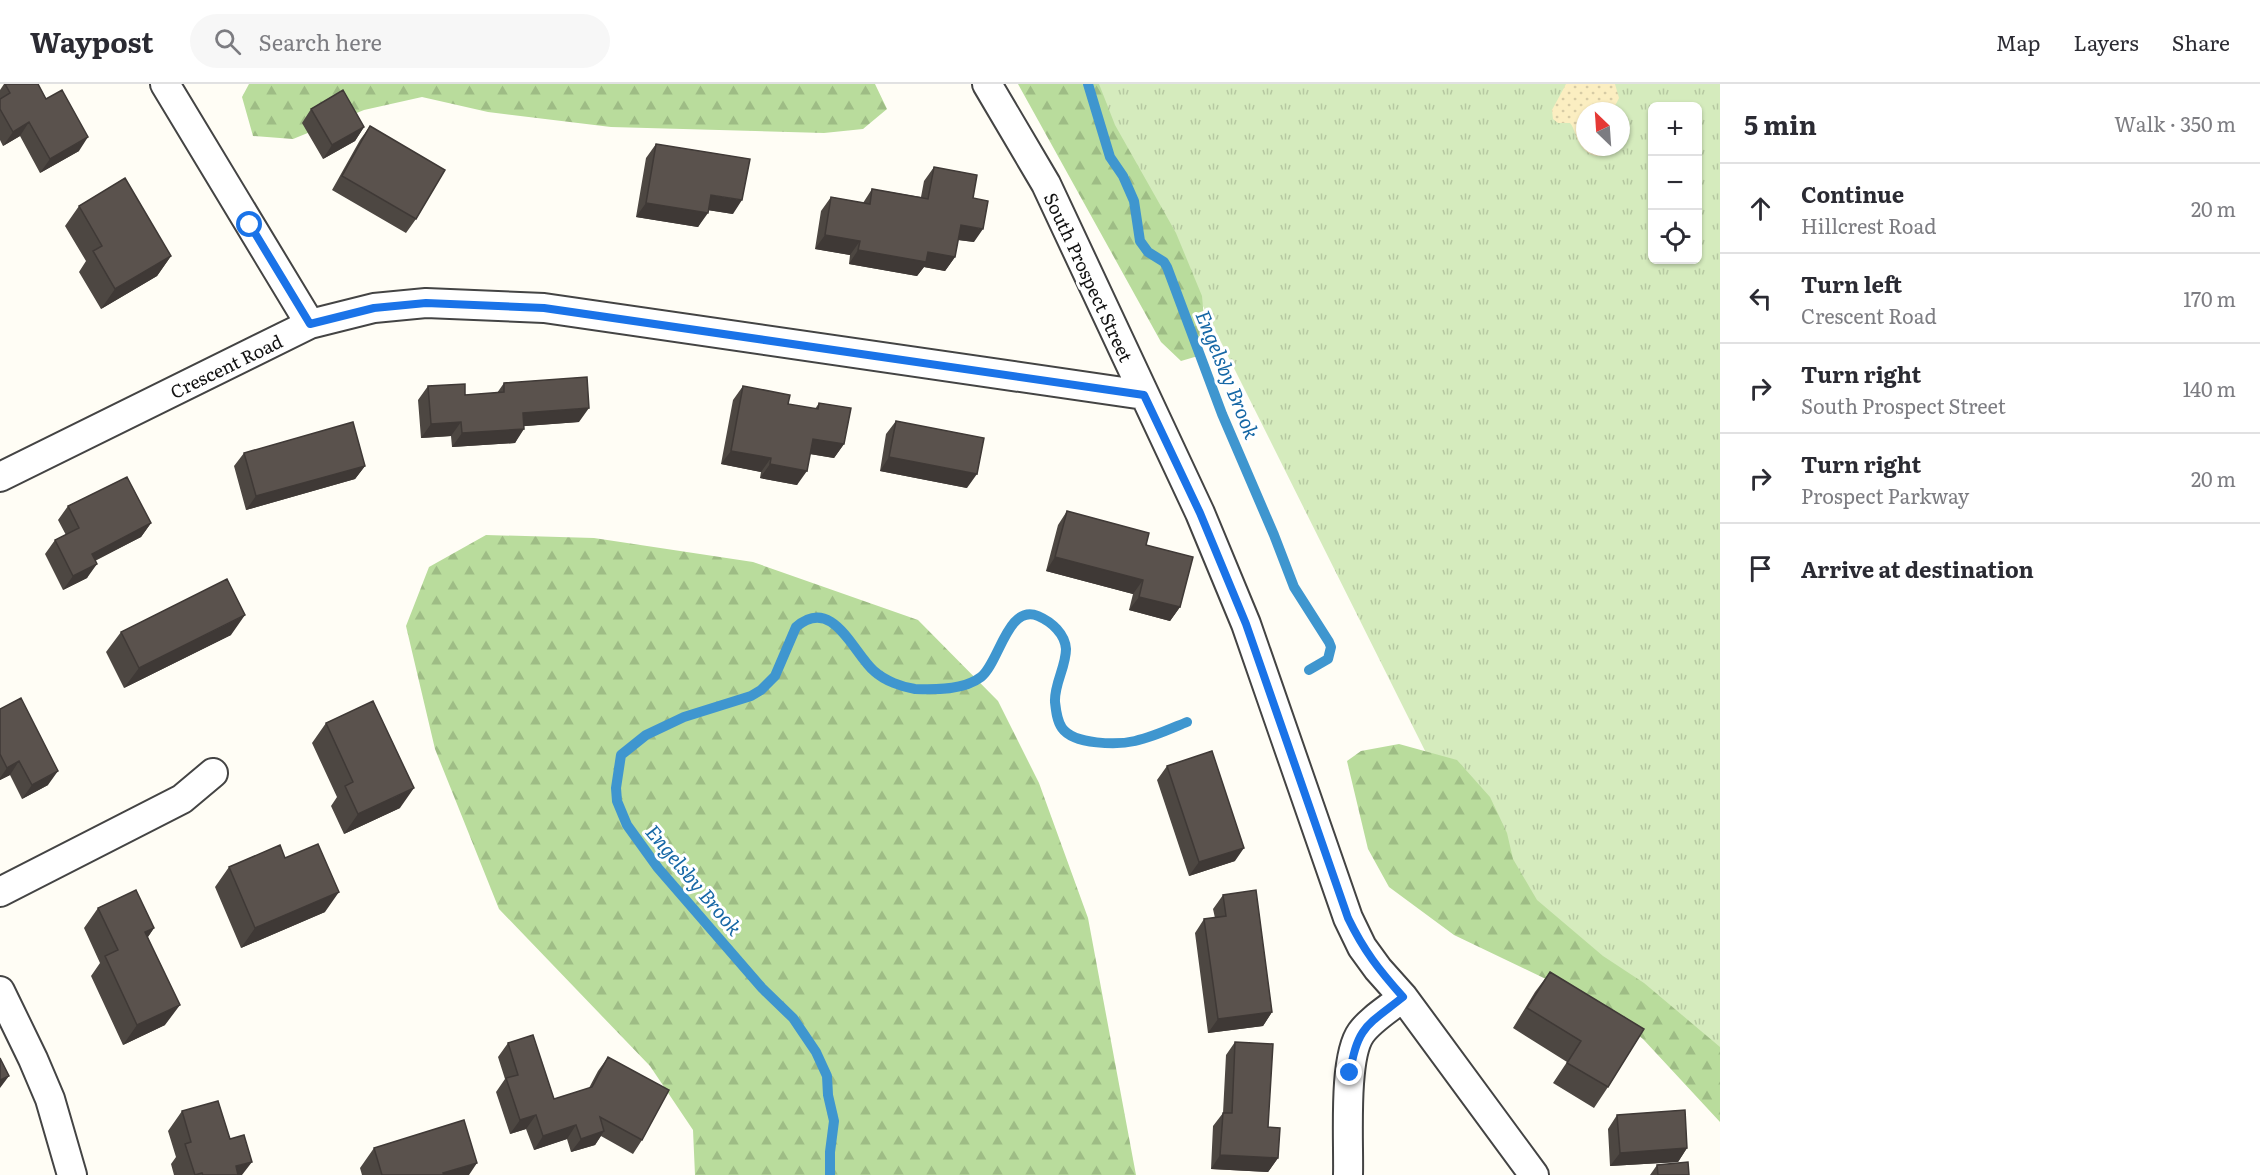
<!DOCTYPE html>
<meta charset="utf-8">
<style>
:root{--surface:#fff;--page:#f7f7f7;--text:#2b2b33;--muted:#7c7c81;--line:#e1e1e2}
body{margin:0;font-family:Literata,serif;background:var(--page);color:var(--text)}
.controls{position:absolute;right:18px;top:18px;display:grid;overflow:hidden;border-radius:9px;box-shadow:0 2px 4px #0004}
.controls button{width:54px;height:54px;display:grid;place-items:center;padding:0;border:0;border-bottom:2px solid var(--line);background:var(--surface);color:var(--text);font:30px sans-serif}
.compass{position:absolute;left:1576px;top:18px;width:54px;height:54px;border-radius:50%;background:var(--surface);box-shadow:0 2px 4px #0004;rotate:335deg}
.stop{position:absolute;width:18px;height:18px;margin:-14px;border:4px solid #1a73e8;border-radius:50%;background:#fff}
.stop.end{background:#1a73e8;border-color:#fff;box-shadow:0 2px 6px #0008}
.list{margin:0;padding:0;list-style:none}
h2{display:flex;justify-content:space-between;align-items:center;height:78px;margin:0;padding:0 24px;font-size:26px}
h2 small{font-size:20px;font-weight:400;color:var(--muted)}
.list li{display:grid;grid-template-columns:39px 1fr auto;gap:18px;align-items:center;box-sizing:border-box;height:90px;padding:0 24px;border-top:2px solid var(--line)}
.list b{display:block;font-size:22px;white-space:nowrap}
.list p{margin:0;font-size:20px;white-space:nowrap;color:var(--muted)}
.list em{font-size:20px;font-style:normal;color:var(--muted)}
.icon{flex:none;width:33px;height:33px;fill:none;stroke:currentColor;stroke-width:2;stroke-linecap:round;stroke-linejoin:round}
.map{position:relative;flex:none;width:1720px;height:1091px;overflow:hidden}
header{display:flex;align-items:center;gap:36px;box-sizing:border-box;height:84px;padding:0 30px;background:var(--surface);border-bottom:2px solid var(--line)}
header strong{font-size:28px}
nav{display:flex;gap:33px;margin-inline-start:auto;font-size:21px}
.search{width:420px;height:54px;background:var(--page);display:flex;align-items:center;gap:15px;box-sizing:border-box;padding:0 21px;border-radius:33px;color:var(--muted);font-size:22px}
main{display:flex}
aside{flex:1;background:var(--surface)}
.map>svg:first-child{display:block}
.grass{fill:url(#grass-tufts);fill-rule:evenodd}
.forest{fill:url(#forest-firs)}
.sand{fill:url(#sand-dots)}
.lines{fill:none;stroke-linecap:round;stroke-linejoin:round}
.stream{stroke:#3f96cf;stroke-width:10}
.street-casing{stroke:#444;stroke-width:32}
.street{stroke:#fff;stroke-width:28}
.wall{fill:#4d4742}
.shaded-wall{fill:#3f3936}
.building{fill:#5a524d;stroke:#3f3936;stroke-width:1.5}
.route{stroke:#1a73e8;stroke-width:8}
.labels{text-anchor:middle;dominant-baseline:central;stroke-width:6;stroke-linejoin:round;paint-order:stroke}
.street-label{font-size:18px;fill:#111;stroke:#fff}
.water-label{font-size:20px;font-style:italic;fill:#1768a6;stroke:#fff}
</style>
<header>
<strong>Waypost</strong>
<div class="search"><svg class="icon" aria-label="search" viewBox="0 0 24 24"><circle cx="10" cy="10" r="6"/><path d="M15 15l6 6"/></svg>Search here</div>
<nav><a>Map</a><a>Layers</a><a>Share</a></nav>
</header>
<main>
<div class="map">
<svg width="1720" height="1091" viewBox="0 0 1720 1091">
<defs>
<pattern id="grass-tufts" width="24" height="20" patternUnits="userSpaceOnUse" patternTransform="scale(1.5)"><rect width="24" height="20" fill="#d5ebbd"/><path d="M3 7l-1-3M5 7V3M7 7l1-3M15 17l-1-3M17 17v-4M19 17l1-3" fill="none" stroke="#b6c8a1"/></pattern>
<pattern id="forest-firs" width="22" height="20" patternUnits="userSpaceOnUse" patternTransform="scale(1.5)"><rect width="22" height="20" fill="#b9dc9c"/><path d="M5 1l3.5 6h-7zM16 11l3.5 6h-7z" fill="#9ebc85"/></pattern>
<pattern id="sand-dots" width="8" height="8" patternUnits="userSpaceOnUse" patternTransform="scale(1.5)"><rect width="8" height="8" fill="#fbeec1"/><path d="M2 2h.1M6 6h.1" fill="none" stroke="#d6cba5" stroke-width="1.8" stroke-linecap="round"/></pattern>
</defs>
<rect width="100%" height="100%" fill="#fffdf5"/>
<path class="grass" d="M1066,0h654v1001l-250,-244 -292,-585zM1652,22h46v154h-46zM1585,27h36v36h-36z"/>
<path class="forest" d="M249,0h626l12,25 -24,20 -39,4 -213,-6 -123,-15 -66,-15 -58,13 -71,29 -40,-3 -11,-39z
M1018,0h81l16,41 61,108 26,63 4,44 -8,16 -17,5 -20,-19z
M486,451l108,3 159,24 165,58 80,81 41,82 49,135 48,257h-441l-2,-45 -43,-64 -151,-157 -64,-160 -29,-123 23,-59z
M1399,660l58,16 33,37 17,36 6,26 24,41 66,56 41,27 76,64v75l-77,-83 -45,-35 -144,-69 -65,-48 -21,-38 -21,-88 14,-10z"/>
<path class="sand" d="M1566,0h49l4,14 -4,8 -16,5h-14v36h31c-11,13 -27,12 -36,-3 -5,-7 -5,-15 -10,-21h-12l-5,-4 -1,-9z"/>
<g class="lines">
<path class="stream" d="M1088,0l22,73 13,19 11,25 6,40 8,11 16,10 3,5 55,147 52,121 20,52 35,55 2,5 -3,12 -19,11
M830,1091v-23l4,-31 -6,-26 -1,-19 -11,-24 -23,-34 -31,-30 -104,-120 -31,-43 -10,-24 -1,-13 5,-33 25,-20 38,-18 67,-21 10,-6 14,-14 21,-49c37,-32 57,26 78,44 11,10 28,16 41,18 21,1 49,1 66,-12 18,-14 27,-74 57,-61 14,6 27,18 28,33 0,18 -12,35 -11,53 1,9 2,19 7,26 12,17 56,17 73,13 18,-4 35,-12 52,-19"/>
<g class="street-casing">
<path id="street" d="M165,0l145,240
M987,0l59,100 154,329 46,111 102,294 14,29 16,22 25,28 131,178
M0,393l310,-153 64,-16 52,-5 118,5 600,87
M0,808l182,-93 31,-26
M0,907l33,68 17,40 22,76
M1348,1091c1,-33 -5,-117 13,-142 10,-14 29,-25 42,-36"/>
</g>
<use href="#street" class="street"/>
</g>
<path class="wall" d="M4,0h34l8,15 33,52 -39,22 -20,-37 -17,10 -3,-6v-50z
M311,25l53,18 -9,14 -32,18 -21,-36z
M370,42l46,93 -10,14 -74,-43 28,-50z
M656,60l77,70 -25,-4 -10,17 -62,-10 10,-59z
M934,83l39,31 1,44 -16,-2 -3,17 -10,14 -21,-4 -7,9 -68,-12 1,-9 -35,-6 6,-38 10,-14 32,6 9,-14 49,8 3,-16z
M79,122l92,50 -14,20 -56,33 -22,-37 7,-11 -21,-35z
M504,299l75,39 -55,4 -9,17 -63,4 -1,-11 -30,2 -3,-38 10,-14 37,9 32,-2z
M743,302l45,18 27,5 4,-6 25,41 -10,14 -24,-4 -13,31 -37,-7 1,-6 -40,-8 12,-64z
M896,337l71,67 -87,-17 6,-37z
M244,369l121,13 -10,13 -109,31 -12,-44z
M68,422l83,17 -10,14 -46,24 -8,17 -24,12 -18,-36 10,-14 11,-5 -8,-15z
M1067,427l79,34 34,62 -10,14 -41,-11 4,-16 -87,-23 12,-46z
M121,548l110,3 -107,53 -18,-36z
M0,625l48,76 -26,14 -12,-24 -10,5z
M326,639l74,85 -56,26 -13,-28 6,-9 -25,-54z
M1167,682l68,95 -46,15 -32,-96z
M285,774l40,54 -84,36 -26,-61 14,-20z
M1223,811l49,117 -9,14 -55,7 -13,-100 9,-14 11,-1 -2,-9z
M98,824l56,20 -6,9 17,88 -42,20 -32,-69 9,-13 -16,-35z
M1550,888l58,115 -14,21 -41,-25 14,-21 -54,-34 22,-36z
M1235,958l33,85 10,31 -10,14 -57,-3 2,-43 10,-13 3,-58z
M508,959l46,56 35,-11 9,-17 10,-14 34,83 -9,14 -32,-18 -6,9 -24,7 -4,-13 -33,11 -8,-21 -16,5 -14,-42 9,-13 -7,-22z
M182,1027l48,28 12,36h-68l-3,-11 5,-7 -8,-26z
M1617,1031l70,33 -9,14 -68,4 -2,-37z
M374,1064l95,27h-107l-2,-7z
M1657,1081l32,10h-39z"/>
<path class="shaded-wall" d="M29,38l-9,14 -17,10 10,-14z
M364,43l-9,14 -32,18 9,-14z
M88,53l-9,14 -39,22 10,-14z
M711,111l31,5 -9,14 -32,-5z
M646,119l62,10 -10,14 -62,-10z
M961,141l22,4 -9,13 -23,-3z
M825,151l35,6 -10,14 -35,-6z
M858,166l70,2 27,5 -10,14 -21,-4 -7,9 -68,-12z
M171,172l-14,20 -56,33 14,-20z
M589,324l-10,14 -66,5 10,-14z
M461,338l-10,14 -30,2 10,-14z
M524,345l-9,14 -63,4 10,-14z
M813,355l31,5 -10,14 -30,-5z
M731,367l40,7 -10,14 -40,-8z
M889,373l88,17 -10,14 -87,-17z
M770,380l37,7 -10,14 -37,-7z
M365,382l-10,13 -109,31 10,-14z
M151,439l-10,14 -59,30 10,-13z
M1055,473l88,23 -10,14 -87,-23z
M97,480l-10,14 -24,12 10,-14z
M1139,513l41,10 -10,14 -41,-11z
M245,531l-14,20 -107,53 15,-20z
M19,677l-9,14 -10,5v-2l7,-10z
M58,687l-10,14 -26,14 10,-14z
M414,704l-14,20 -56,26 14,-20z
M1244,764l-9,13 -46,15 10,-14z
M339,808l-14,20 -84,36 14,-20z
M154,844l-14,20 5,-16z
M180,921l-15,20 -42,20 14,-20z
M1272,928l-9,14 -55,7 10,-14z
M9,992l-9,12v-8z
M536,1031l-10,14 -16,5 10,-14z
M576,1041l-9,14 -33,11 9,-14z
M604,1047l-9,14 -24,7 10,-13z
M1687,1064l-9,14 -68,4 10,-13z
M1220,1071l58,3 -10,14 -57,-3z
M252,1078l-10,13h-12l6,-9z
M477,1079l-8,12h-27l1,-2z"/>
<path class="building" d="M5,0h33l8,15 16,-9 26,47 -38,22 -21,-37 -16,10 -13,-23v-10l10,-6z
M343,6l21,37 -32,18 -21,-36z
M370,42l75,44 -29,49 -74,-43z
M656,60l94,15 -8,41 -31,-5 -3,18 -62,-10z
M934,83l43,8 -4,23 15,3 -5,28 -22,-4 -6,32 -27,-5 -2,10 -68,-12 2,-9 -35,-6 6,-38 39,7 2,-15 56,10z
M125,94l46,78 -56,33 -22,-38 9,-5 -23,-40z
M587,293l2,31 -66,5 1,16 -62,4 -1,-11 -30,2 -3,-38 37,-2v11l39,-3v-9z
M743,302l47,9 -2,9 30,5 1,-6 32,5 -7,36 -31,-5 -6,32 -37,-7 1,-6 -40,-7z
M896,337l88,17 -7,36 -88,-17z
M353,338l12,44 -109,30 -12,-43z
M127,393l24,46 -59,31 5,10 -24,12 -18,-36 24,-12 -11,-22z
M1067,427l82,22 -3,12 47,12 -13,50 -41,-10 4,-17 -88,-23z
M227,495l18,36 -106,53 -18,-36z
M21,614l37,73 -26,14 -13,-24 -12,7 -7,-14v-45z
M373,617l41,87 -56,26 -13,-28 8,-4 -27,-59z
M1212,667l32,97 -45,14 -32,-96z
M318,760l21,48 -84,36 -26,-61 51,-22 5,13z
M136,806l18,38 -9,4 35,73 -43,20 -32,-69 13,-6 -20,-42z
M1256,806l16,122 -54,7 -14,-100 22,-3 -3,-21z
M1550,888l94,57 -36,58 -41,-24 14,-22 -54,-33z
M533,951l21,64 38,-12 16,-30 61,33 -27,50 -42,-23 4,14 -23,8 -5,-14 -33,11 -7,-21 -16,5 -14,-42 12,-3 -10,-32z
M1235,958l38,2 -5,83 12,1 -2,30 -58,-3 3,-42h9z
M0,974l9,18 -9,4z
M218,1017l12,38 14,-4 8,27 -16,4 2,9h-35l-1,-2 -7,2 -10,-31 6,-2 -9,-31z
M1685,1026l2,38 -67,5 -3,-38z
M464,1036l13,43 -34,10 1,2h-62l-8,-27z
M1688,1078l1,13h-31l-1,-10z"/>
<g class="lines">
<path class="route" d="M250,141l60,99 64,-16 52,-5 118,5 600,87 56,118 46,111 102,294c16,33 31,52 55,79 -35,28 -46,29 -53,76"/>
</g>
<g class="labels">
<g class="street-label">
<text transform="translate(1089 193) rotate(65)">South Prospect Street</text>
<text transform="translate(226 282) rotate(-26)">Crescent Road</text>
</g>
<g class="water-label">
<text transform="translate(1229 290) rotate(68)">Engelsby Brook</text>
<text transform="translate(695 795) rotate(50)">Engelsby Brook</text>
</g>
</g>
</svg>
<div class="controls">
<button>+</button>
<button>−</button>
<button><svg class="icon" aria-label="locate" viewBox="0 0 24 24"><circle cx="12" cy="12" r="6"/><path d="M12 2v4M12 18v4M2 12h4M18 12h4"/></svg></button>
</div>
<svg class="compass" viewBox="-18 -18 36 36"><path d="M0-13l5 13h-10z" fill="#e53935"/><path d="M0 13l5-13h-10z" fill="#7c7c81"/></svg>
<div class="stop" style="left:250px;top:141px"></div>
<div class="stop end" style="left:1350px;top:989px"></div>
</div>
<aside>
<h2>5 min<small>Walk · 350 m</small></h2>
<ul class="list">
<li><svg class="icon" aria-label="ahead" viewBox="0 0 24 24"><path d="M12 20V5M6 11l6-6 6 6"/></svg><div><b>Continue</b><p>Hillcrest Road</p></div><em>20 m</em></li>
<li><svg class="icon" aria-label="left" viewBox="0 0 24 24"><path d="M17 20v-9H6M10 6l-5 5 5 5"/></svg><div><b>Turn left</b><p>Crescent Road</p></div><em>170 m</em></li>
<li><svg class="icon" aria-label="right" viewBox="0 0 24 24"><path d="M7 20v-9h11M14 6l5 5-5 5"/></svg><div><b>Turn right</b><p>South Prospect Street</p></div><em>140 m</em></li>
<li><svg class="icon" aria-label="right" viewBox="0 0 24 24"><path d="M7 20v-9h11M14 6l5 5-5 5"/></svg><div><b>Turn right</b><p>Prospect Parkway</p></div><em>20 m</em></li>
<li><svg class="icon" aria-label="arrive" viewBox="0 0 24 24"><path d="M6 21V4h12l-3 4 3 4H6"/></svg><div><b>Arrive at destination</b></div></li>
</ul>
</aside>
</main>
